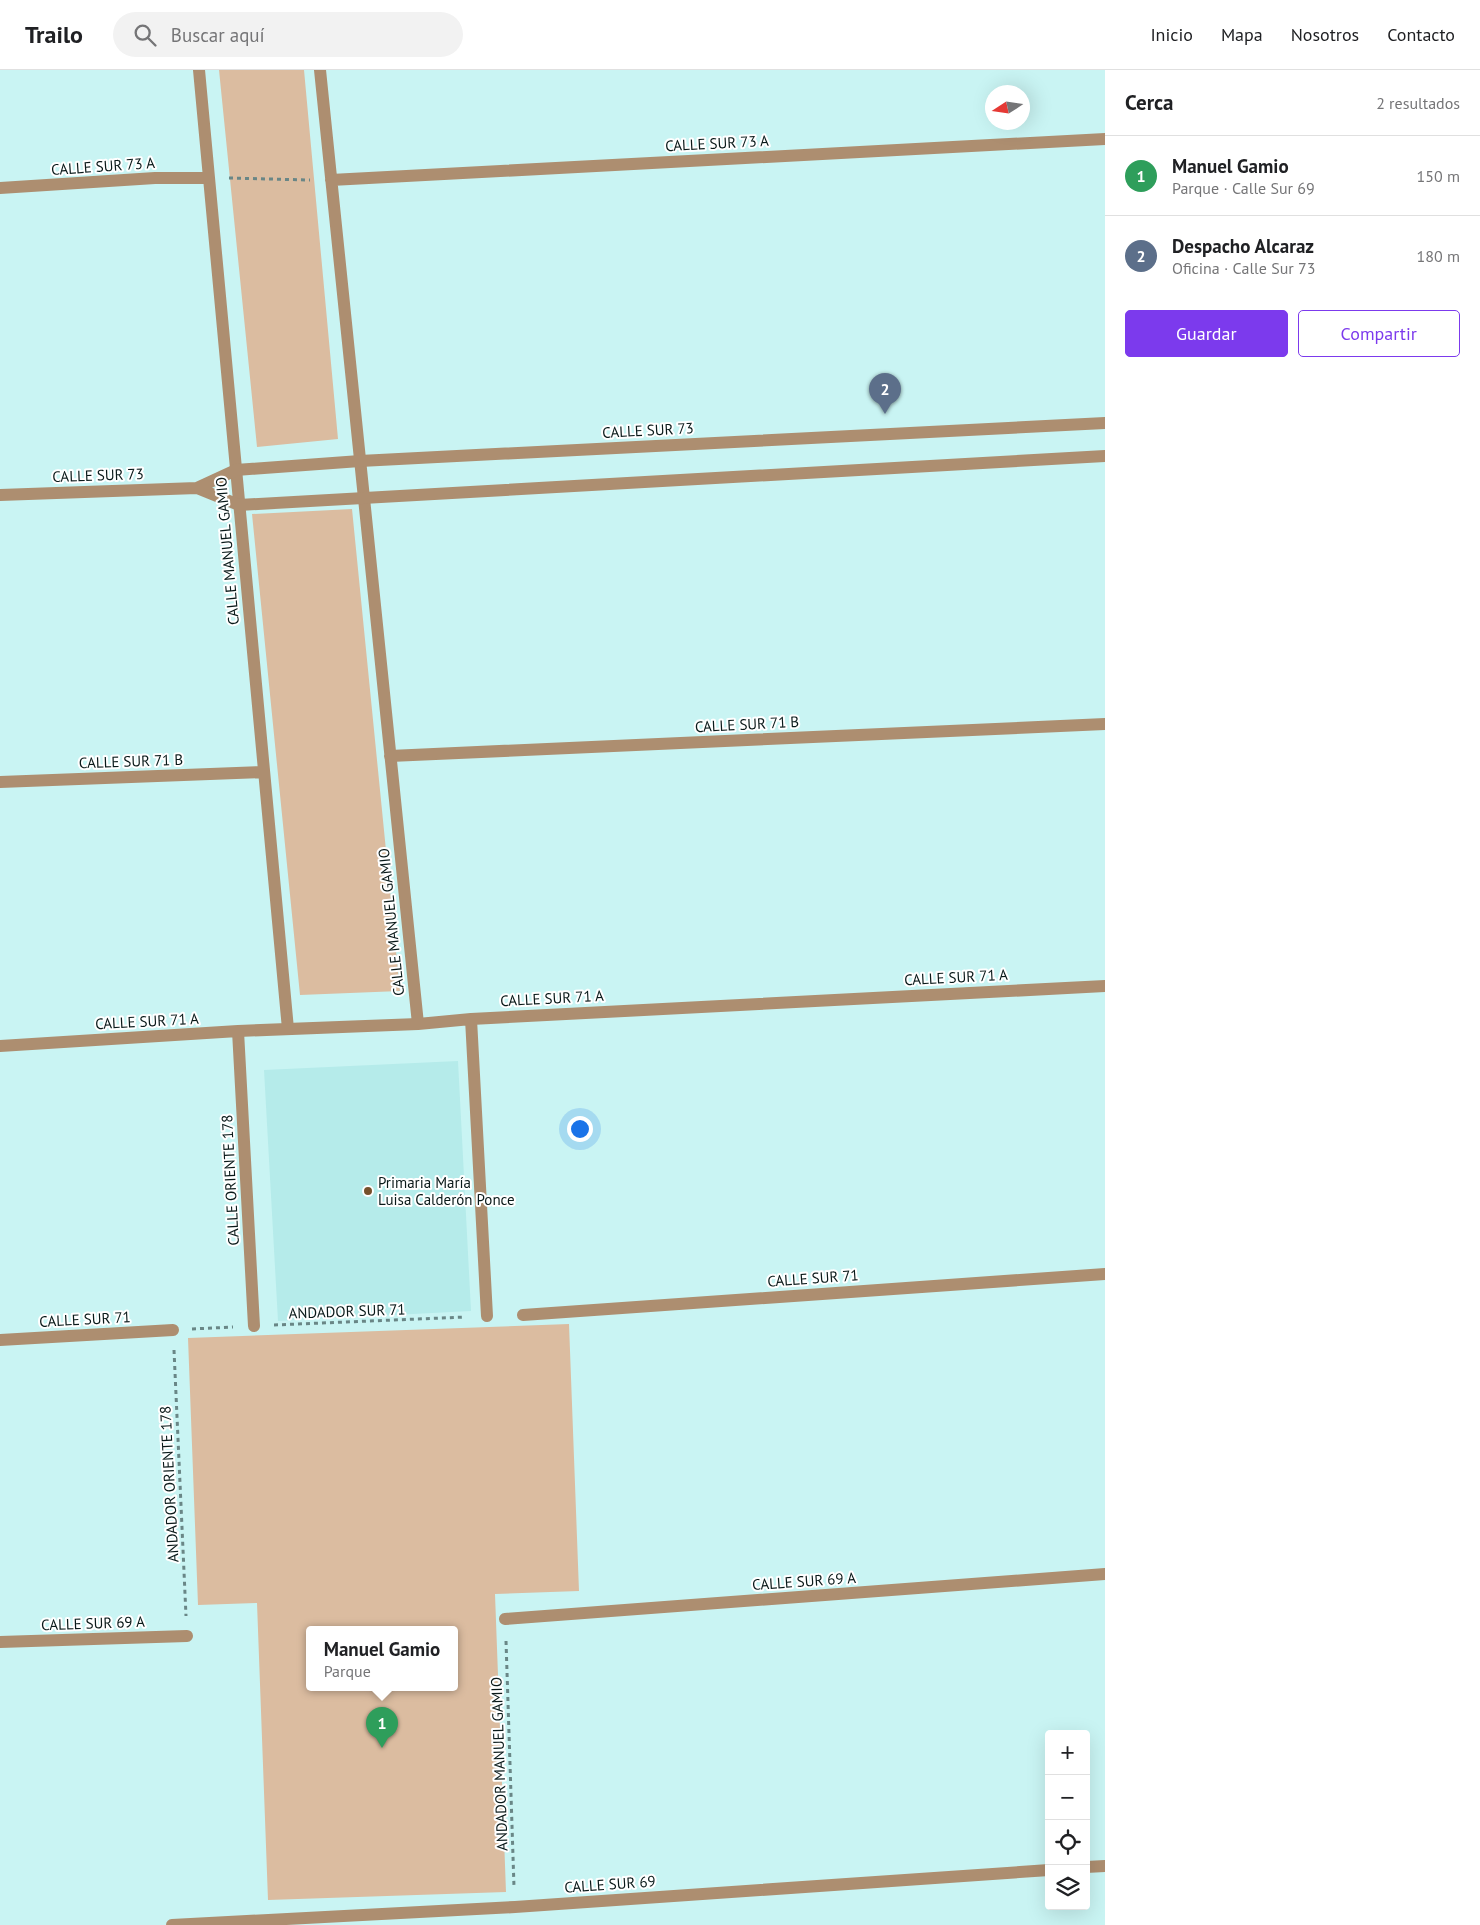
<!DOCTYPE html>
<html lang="es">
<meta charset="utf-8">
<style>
:root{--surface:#fff;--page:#f2f2f2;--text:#202124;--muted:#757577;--line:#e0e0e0;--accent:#7c3aed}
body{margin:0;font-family:"PT Sans",sans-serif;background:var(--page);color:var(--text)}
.controls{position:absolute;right:15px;bottom:15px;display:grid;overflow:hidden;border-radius:5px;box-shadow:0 5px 20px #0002}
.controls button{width:45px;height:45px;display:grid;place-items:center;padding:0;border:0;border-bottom:1px solid var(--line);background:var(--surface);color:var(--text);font:25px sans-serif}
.compass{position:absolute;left:985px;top:15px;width:45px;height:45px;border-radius:50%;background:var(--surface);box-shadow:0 5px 20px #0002;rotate:258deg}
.you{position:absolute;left:579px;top:1058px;width:18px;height:18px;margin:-12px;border:4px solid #fff;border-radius:50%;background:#1a73e8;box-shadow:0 0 0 8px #1a73e833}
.badge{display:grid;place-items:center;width:32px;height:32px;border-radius:50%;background:var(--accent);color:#fff;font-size:16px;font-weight:700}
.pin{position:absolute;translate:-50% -41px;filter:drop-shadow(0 1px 2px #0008)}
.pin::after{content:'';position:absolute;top:26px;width:18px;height:15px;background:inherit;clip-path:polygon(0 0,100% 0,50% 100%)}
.popup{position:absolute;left:306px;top:1556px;width:152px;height:65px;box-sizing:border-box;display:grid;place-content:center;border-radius:5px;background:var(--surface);filter:drop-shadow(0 1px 4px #0005);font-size:16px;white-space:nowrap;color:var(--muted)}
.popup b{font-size:19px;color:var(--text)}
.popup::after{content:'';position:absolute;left:50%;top:100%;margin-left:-10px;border:10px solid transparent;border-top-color:var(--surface)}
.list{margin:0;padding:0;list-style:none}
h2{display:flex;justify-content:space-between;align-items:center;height:65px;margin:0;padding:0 20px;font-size:21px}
h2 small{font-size:16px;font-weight:400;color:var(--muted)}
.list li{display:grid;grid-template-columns:32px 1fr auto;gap:15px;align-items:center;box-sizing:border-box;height:80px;padding:0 20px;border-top:1px solid var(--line)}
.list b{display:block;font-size:19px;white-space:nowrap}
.list p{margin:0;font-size:16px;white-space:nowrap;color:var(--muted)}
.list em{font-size:16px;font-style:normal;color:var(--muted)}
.actions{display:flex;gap:10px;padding:15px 20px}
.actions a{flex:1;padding:11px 0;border:1px solid var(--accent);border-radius:5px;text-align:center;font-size:18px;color:var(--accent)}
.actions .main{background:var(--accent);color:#fff}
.icon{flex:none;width:28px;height:28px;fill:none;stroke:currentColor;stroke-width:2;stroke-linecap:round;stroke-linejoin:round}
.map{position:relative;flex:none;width:1105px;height:1855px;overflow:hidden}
header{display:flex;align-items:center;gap:30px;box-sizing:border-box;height:70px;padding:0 25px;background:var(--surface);border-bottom:1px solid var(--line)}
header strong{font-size:24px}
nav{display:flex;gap:28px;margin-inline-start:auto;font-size:18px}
.search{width:350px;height:45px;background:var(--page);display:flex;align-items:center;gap:12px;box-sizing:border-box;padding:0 18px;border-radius:28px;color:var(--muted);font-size:19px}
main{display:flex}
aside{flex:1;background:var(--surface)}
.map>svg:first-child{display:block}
.built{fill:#b5ebea}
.green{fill:#dbbca0;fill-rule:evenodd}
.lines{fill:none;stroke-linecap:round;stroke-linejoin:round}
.path{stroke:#698686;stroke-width:3;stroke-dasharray:4 4;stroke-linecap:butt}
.minor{stroke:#ad8e70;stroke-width:12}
.tertiary{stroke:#ad8e70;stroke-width:12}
.poi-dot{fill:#76512c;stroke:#fff;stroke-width:2}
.labels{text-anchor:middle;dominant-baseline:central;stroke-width:4;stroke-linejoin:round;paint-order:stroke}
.street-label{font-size:15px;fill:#091919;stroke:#fff}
.poi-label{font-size:15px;fill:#091919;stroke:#fff;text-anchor:start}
</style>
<header>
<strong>Trailo</strong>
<div class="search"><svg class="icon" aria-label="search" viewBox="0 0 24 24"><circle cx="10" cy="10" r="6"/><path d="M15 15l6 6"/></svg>Buscar aquí</div>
<nav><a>Inicio</a><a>Mapa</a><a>Nosotros</a><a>Contacto</a></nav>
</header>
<main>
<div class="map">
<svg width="1105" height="1855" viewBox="0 0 1105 1855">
<rect width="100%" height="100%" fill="#c9f4f3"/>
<path class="built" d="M458,991l13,250 -193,10 -14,-251z"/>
<path class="green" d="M219,0h85l34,369 -81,8z
M352,439l48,482 -100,4 -48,-481z
M569,1254l10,267 -84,3 11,298 -238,8 -11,-297 -59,2 -10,-267zM454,1559v58h-144v-58z"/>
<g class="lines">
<path class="path" d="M229,108l81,2
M274,1255l191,-8
M192,1259l41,-2
M174,1280l12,266
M506,1571l8,246"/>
<path class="minor" d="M199,0l89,959
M320,0l98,954
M331,110l774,-41
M0,118l155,-10h53
M390,686l715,-32
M0,712l264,-10
M471,949l16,297
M238,961l16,295
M0,976l238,-15 180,-7 53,-5 634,-33
M523,1245l582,-41
M0,1270l173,-10
M505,1549l600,-45
M0,1572l187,-6
M1086,1797l19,-1
M172,1855l343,-18 534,-37"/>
<path class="tertiary" d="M197,418l42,17 866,-49
M0,425l197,-7 39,-18 124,-9 745,-38"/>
</g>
<circle class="poi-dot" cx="368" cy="1121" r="5"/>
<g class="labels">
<g class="street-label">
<text transform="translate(717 73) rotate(-3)">CALLE SUR 73 A</text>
<text transform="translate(103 96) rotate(-4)">CALLE SUR 73 A</text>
<text transform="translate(648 360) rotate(-3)">CALLE SUR 73</text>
<text transform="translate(98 405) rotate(-2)">CALLE SUR 73</text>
<text transform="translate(227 481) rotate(-95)">CALLE MANUEL GAMIO</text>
<text transform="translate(747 654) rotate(-3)">CALLE SUR 71 B</text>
<text transform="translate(131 691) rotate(-2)">CALLE SUR 71 B</text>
<text transform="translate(391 852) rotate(-96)">CALLE MANUEL GAMIO</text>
<text transform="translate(956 907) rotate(-3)">CALLE SUR 71 A</text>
<text transform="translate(552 928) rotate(-3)">CALLE SUR 71 A</text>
<text transform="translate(147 951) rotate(-3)">CALLE SUR 71 A</text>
<text transform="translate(230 1110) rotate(-93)">CALLE ORIENTE 178</text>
<text transform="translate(813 1208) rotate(-4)">CALLE SUR 71</text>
<text transform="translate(347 1241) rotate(-2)">ANDADOR SUR 71</text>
<text transform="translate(85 1249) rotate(-3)">CALLE SUR 71</text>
<text transform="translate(169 1414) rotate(-93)">ANDADOR ORIENTE 178</text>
<text transform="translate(804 1511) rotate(-4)">CALLE SUR 69 A</text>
<text transform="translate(93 1553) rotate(-2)">CALLE SUR 69 A</text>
<text transform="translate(499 1694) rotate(-92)">ANDADOR MANUEL GAMIO</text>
<text transform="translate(610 1814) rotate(-4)">CALLE SUR 69</text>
</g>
<g class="poi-label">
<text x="378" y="1112">Primaria María<tspan x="378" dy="17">Luisa Calderón Ponce</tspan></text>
</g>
</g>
</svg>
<div class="controls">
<button>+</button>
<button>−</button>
<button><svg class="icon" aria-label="locate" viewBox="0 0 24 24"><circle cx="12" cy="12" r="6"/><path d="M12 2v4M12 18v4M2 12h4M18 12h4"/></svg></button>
<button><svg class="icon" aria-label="layers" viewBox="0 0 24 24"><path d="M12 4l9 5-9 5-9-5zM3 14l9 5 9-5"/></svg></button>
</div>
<svg class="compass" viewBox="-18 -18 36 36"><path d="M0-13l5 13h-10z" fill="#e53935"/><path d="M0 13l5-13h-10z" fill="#757577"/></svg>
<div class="you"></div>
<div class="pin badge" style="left:382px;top:1678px;background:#2e9e5b">1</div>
<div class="popup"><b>Manuel Gamio</b>Parque</div>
<div class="pin badge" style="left:885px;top:344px;background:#5c6f8a">2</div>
</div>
<aside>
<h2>Cerca<small>2 resultados</small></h2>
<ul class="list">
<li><span class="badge" style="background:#2e9e5b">1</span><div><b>Manuel Gamio</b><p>Parque · Calle Sur 69</p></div><em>150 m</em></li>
<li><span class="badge" style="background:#5c6f8a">2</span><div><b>Despacho Alcaraz</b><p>Oficina · Calle Sur 73</p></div><em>180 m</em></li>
</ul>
<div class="actions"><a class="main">Guardar</a><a>Compartir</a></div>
</aside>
</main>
